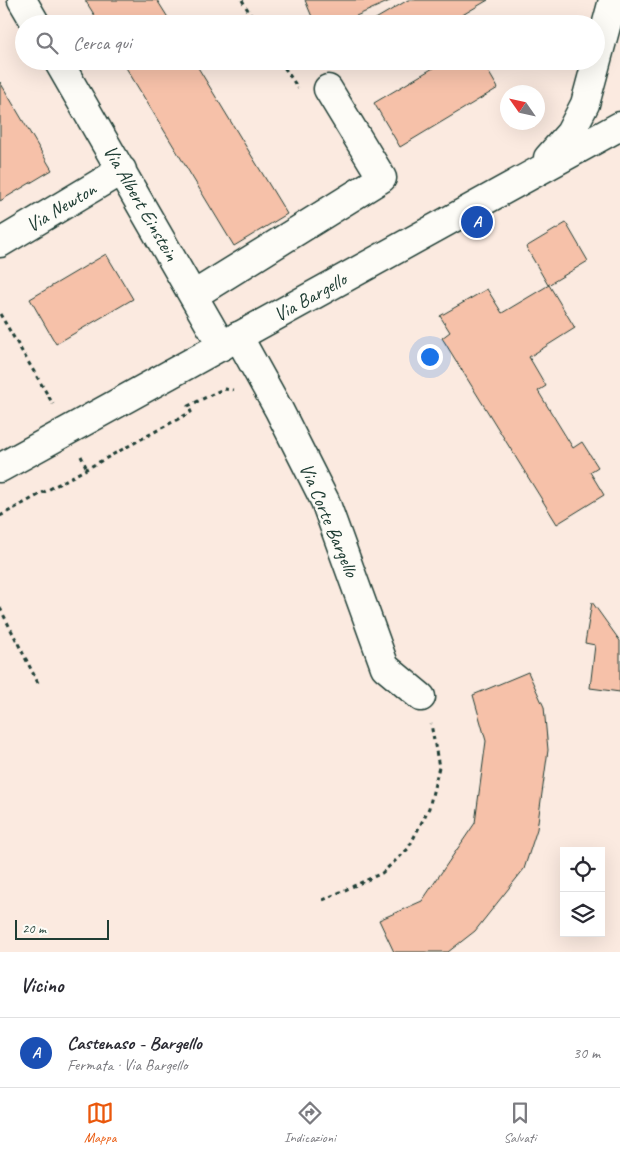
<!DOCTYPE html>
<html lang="it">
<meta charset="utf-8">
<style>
:root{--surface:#fff;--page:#f7f7f7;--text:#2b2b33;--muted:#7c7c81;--line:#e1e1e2;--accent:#ea580c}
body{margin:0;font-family:Caveat,sans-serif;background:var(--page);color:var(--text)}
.controls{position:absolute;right:15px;bottom:15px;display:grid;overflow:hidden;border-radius:0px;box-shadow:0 5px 20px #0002}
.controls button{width:45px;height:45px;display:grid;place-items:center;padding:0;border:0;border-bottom:1px solid var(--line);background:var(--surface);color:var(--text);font:25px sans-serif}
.compass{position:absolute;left:500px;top:85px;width:45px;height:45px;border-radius:50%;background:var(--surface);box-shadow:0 5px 20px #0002;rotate:304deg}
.scale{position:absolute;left:15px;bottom:12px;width:94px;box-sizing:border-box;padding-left:5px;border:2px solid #1f3d34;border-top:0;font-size:14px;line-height:18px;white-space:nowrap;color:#1f3d34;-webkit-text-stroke:4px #fdfcf7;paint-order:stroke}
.you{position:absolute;left:429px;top:356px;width:18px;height:18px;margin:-12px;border:4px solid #fff;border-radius:50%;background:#1a73e8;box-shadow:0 0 0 8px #1a73e833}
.badge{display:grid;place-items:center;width:32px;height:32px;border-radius:50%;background:var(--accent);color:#fff;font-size:16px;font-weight:700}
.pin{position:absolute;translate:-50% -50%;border:2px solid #fff;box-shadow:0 1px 5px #0006}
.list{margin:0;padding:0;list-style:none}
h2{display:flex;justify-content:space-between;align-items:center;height:65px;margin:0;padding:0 20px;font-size:21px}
h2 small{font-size:16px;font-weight:400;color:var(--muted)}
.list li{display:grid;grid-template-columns:32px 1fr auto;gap:15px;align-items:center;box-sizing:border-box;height:70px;padding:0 20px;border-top:1px solid var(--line)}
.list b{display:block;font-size:19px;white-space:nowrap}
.list p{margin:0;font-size:16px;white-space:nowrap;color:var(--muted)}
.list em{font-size:16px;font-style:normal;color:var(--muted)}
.icon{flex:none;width:28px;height:28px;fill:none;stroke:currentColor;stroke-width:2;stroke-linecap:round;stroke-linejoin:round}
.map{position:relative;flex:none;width:620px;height:952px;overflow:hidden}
.search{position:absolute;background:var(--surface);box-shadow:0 5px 20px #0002;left:15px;right:15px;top:15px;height:55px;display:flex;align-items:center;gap:12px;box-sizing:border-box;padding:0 18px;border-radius:28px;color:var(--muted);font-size:19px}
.sheet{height:135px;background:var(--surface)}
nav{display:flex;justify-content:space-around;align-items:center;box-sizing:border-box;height:70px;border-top:1px solid var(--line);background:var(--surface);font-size:14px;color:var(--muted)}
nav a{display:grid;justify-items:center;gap:2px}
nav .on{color:var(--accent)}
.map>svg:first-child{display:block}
.building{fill:#f6c1a9;stroke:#1f3d34}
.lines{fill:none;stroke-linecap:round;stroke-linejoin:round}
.minor-casing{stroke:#1f3d34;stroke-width:31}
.tertiary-casing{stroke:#1f3d34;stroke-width:31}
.path{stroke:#1f3d34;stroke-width:3;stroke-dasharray:4 4;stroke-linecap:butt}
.minor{stroke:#fdfcf7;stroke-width:28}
.tertiary{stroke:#fdfcf7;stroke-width:28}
.labels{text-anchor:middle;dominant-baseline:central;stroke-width:4.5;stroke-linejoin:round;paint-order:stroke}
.street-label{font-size:20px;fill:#1f3d34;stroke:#fdfcf7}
</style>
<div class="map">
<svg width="620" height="952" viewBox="0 0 620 952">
<rect width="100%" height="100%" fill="#fbeae0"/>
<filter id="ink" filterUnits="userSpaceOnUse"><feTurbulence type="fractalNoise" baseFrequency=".02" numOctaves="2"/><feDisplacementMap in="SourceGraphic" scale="10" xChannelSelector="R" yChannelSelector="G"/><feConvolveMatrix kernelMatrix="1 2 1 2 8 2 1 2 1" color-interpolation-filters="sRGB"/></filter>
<g filter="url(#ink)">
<path class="building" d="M85,0h72l15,24h-72z
M305,0h87l-54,24h-23z
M408,0h80l-41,24h-80z
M122,61h72l93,153 -53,32z
M445,61h37l16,27 -98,59 -26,-44z
M0,82l52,88 -52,31z
M566,223l22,38 -40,24 -22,-38z
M106,254l27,45 -77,45 -26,-45z
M549,285l26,43 -46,29 17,29 -8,5 35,57 9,-6 16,25 -8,5 14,23 -47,29 -115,-186 8,-6 -10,-16 47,-27 15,24z
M592,602l28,39v51l-30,-4 5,-43 -10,-2z
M528,672l16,35 4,43 -11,79 -13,40 -49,62 -27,21h-54l-15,-32 43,-19 53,-78 11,-82 -13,-46z"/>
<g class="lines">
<g class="minor-casing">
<path id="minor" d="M22,0l14,24
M58,61l164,285
M0,243l122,-73
M194,295l188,-117 -54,-89
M238,336l41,74 46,91 60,166 36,30"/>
</g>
<g class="tertiary-casing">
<path id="tertiary" d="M548,158l22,-25 15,-29 27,-100 6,-4
M0,468l620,-342"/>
</g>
<path class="path" d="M242,0l14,24
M280,61l18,27
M0,314l53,90
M81,456l6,13
M0,516l191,-104 -3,-6 35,-17 10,1
M0,608l38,75
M323,900l59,-27 26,-24 21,-41 10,-41 -8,-43"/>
<use href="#minor" class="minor"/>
<use href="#tertiary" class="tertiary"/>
</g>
</g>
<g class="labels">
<g class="street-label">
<text transform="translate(141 203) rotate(60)">Via Albert Einstein</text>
<text transform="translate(61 207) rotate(-31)">Via Newton</text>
<text transform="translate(310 297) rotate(-29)">Via Bargello</text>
<text transform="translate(329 520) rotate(67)">Via Corte Bargello</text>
</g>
</g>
</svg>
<div class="controls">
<button><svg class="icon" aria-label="locate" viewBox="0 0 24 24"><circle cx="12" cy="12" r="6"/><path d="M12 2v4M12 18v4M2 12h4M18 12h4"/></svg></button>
<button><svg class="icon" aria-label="layers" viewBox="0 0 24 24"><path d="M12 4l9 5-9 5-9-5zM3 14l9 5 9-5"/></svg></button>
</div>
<svg class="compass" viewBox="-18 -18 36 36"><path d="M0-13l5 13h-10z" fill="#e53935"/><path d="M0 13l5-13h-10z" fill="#7c7c81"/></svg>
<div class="scale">20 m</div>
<div class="you"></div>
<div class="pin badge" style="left:477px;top:222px;background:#1a4fb4">A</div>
<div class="search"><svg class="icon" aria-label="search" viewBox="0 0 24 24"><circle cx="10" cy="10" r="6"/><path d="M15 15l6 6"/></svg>Cerca qui</div>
</div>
<section class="sheet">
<h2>Vicino<small></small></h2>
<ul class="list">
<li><span class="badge" style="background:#1a4fb4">A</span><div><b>Castenaso - Bargello</b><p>Fermata · Via Bargello</p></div><em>30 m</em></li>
</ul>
</section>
<nav>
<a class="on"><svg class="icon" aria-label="map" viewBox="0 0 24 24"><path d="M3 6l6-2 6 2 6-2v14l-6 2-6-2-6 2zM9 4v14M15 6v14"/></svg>Mappa</a>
<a><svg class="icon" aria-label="directions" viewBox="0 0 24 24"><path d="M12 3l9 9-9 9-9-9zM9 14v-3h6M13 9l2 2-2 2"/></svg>Indicazioni</a>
<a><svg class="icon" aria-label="saved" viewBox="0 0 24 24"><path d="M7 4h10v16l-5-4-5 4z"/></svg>Salvati</a>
</nav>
